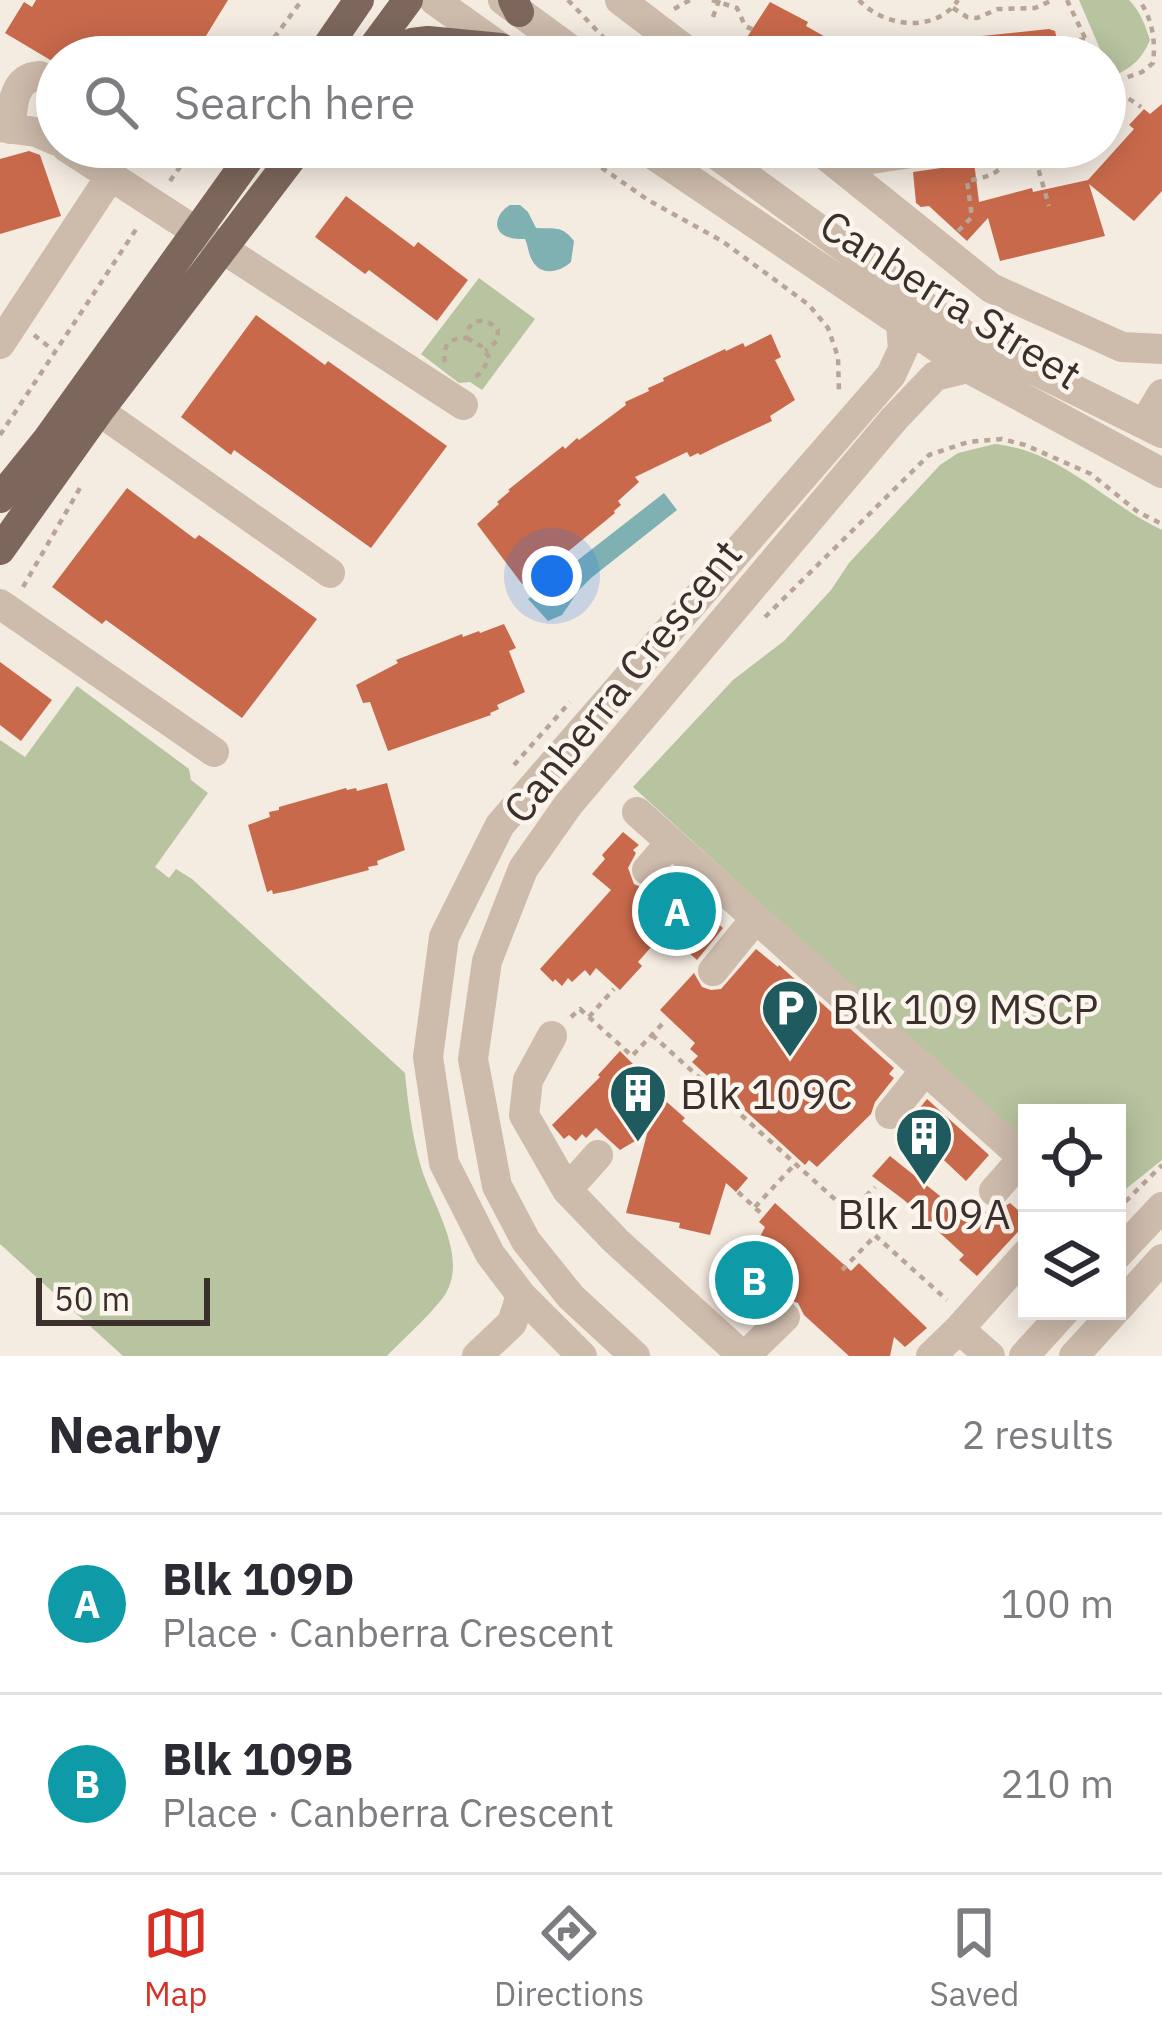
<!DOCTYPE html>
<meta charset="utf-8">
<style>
:root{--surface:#fff;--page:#f7f7f7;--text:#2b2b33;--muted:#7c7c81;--line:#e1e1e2;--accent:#d93025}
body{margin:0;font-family:"IBM Plex Sans",sans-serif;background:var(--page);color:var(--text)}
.controls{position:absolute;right:36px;bottom:36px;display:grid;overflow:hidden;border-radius:0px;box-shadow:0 6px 30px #0003}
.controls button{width:108px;height:108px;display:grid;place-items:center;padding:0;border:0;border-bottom:3px solid var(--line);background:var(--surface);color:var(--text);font:60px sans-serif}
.scale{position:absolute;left:36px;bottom:30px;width:174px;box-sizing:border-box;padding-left:12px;border:6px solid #3b302b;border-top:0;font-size:33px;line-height:42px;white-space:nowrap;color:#3b302b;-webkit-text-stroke:9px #fbf5ee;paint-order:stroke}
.you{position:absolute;left:552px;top:576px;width:42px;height:42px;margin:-30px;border:9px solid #fff;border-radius:50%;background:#1a73e8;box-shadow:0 0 0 18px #1a73e833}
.badge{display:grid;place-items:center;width:78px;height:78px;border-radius:50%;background:var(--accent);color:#fff;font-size:39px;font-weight:700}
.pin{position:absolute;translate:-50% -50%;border:6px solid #fff;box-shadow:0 3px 12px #0006}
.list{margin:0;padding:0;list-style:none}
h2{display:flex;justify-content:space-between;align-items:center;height:156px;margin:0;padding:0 48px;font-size:51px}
h2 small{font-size:39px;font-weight:400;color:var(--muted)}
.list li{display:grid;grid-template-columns:78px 1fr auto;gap:36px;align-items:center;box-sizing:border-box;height:180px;padding:0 48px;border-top:3px solid var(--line)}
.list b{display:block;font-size:45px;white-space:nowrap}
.list p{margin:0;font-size:39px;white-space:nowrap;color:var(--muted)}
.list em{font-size:39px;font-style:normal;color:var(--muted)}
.icon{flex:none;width:66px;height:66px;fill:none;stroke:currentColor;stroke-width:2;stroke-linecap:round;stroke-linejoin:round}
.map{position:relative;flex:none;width:1162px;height:1356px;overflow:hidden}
.search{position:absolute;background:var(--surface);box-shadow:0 6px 30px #0003;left:36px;right:36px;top:36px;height:132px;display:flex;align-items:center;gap:30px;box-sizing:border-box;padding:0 42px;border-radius:66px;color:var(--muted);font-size:45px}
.sheet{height:516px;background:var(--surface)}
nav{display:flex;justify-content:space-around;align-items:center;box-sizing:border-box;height:168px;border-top:3px solid var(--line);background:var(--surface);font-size:33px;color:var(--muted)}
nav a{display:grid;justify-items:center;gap:6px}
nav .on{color:var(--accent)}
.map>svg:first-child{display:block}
.green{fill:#b8c4a0}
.water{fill:#7fb0b2}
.building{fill:#c8694b}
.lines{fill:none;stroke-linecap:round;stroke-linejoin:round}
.path{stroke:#b9a596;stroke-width:4.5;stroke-dasharray:6 6;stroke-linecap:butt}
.minor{stroke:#cdbbac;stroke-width:30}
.major{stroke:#7d675c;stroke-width:30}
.labels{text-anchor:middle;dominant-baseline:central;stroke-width:9;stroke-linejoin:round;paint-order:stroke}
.street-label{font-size:42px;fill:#3b302b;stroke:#fbf5ee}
.poi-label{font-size:42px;fill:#3b302b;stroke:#fbf5ee;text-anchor:start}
</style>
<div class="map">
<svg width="1162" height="1356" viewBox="0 0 1162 1356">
<rect width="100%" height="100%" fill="#f4ebe1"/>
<path class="green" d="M1079,0h50c12,12 16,25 21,40 -9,21 -18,27 -38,37z
M479,278l56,41 -53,71 -12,-8 -11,1 -38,-29z
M995,444c66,7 110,59 167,86v630l-45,36v-83h-90v33l-394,-359 100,-107 51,-39 47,-51 18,-27 91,-98 18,-12z
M77,686l112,83 2,11 17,13 -53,74 14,11 7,-9 16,10 213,194c3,31 7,63 16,94 11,37 47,88 25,126 -12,19 -42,45 -59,63h-264l-123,-112v-504l25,17z"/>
<path class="water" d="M510,205h10l8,7 8,16c18,1 26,-3 38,13l-3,21c-12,11 -32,15 -40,-4 -3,-6 -3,-13 -6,-19 -6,0 -12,0 -17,-2 -18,-6 -11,-25 2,-32z
M664,493l13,17 -86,68 -12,12 -17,25 -14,6 -20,-22z"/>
<path class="building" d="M36,0h192l-35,57h-136v7l-52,-31 19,-31 8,5z
M770,2l38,20 -2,4 55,31h-127z
M1049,29l6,2 6,26h-155l-1,-13z
M1162,104v87l-28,30 -45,-37 16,52 -105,25 -12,-43 -21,23 -38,-35 -8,1 -5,-4 -3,-31 42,-6 9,-4h10l5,40 53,-14 1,4 55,-12 46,-51 -5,-4 15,-16 6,5z
M29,151l11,4 21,61 -61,18v-75z
M346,196l68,51 4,-5 50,38 -31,41 -68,-51 -4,4 -50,-37z
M256,315l69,50 3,-4 119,85 -76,102 -137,-98 -3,5 -50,-38z
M771,334l10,23 -6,3 20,40 -25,16 2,5 -54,25 -18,9 -2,-2 -8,4 -3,-5 -52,25 4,5 -21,19 3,4 -7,6 1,2 -67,55 -26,16 -45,-60 22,-20 -2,-2 13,-11 -2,-1 55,-44 2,3 12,-11 2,2 47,-35 -1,-3 24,-11 -1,-3 16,-7 -1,-3 62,-29 1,2 17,-8 2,4z
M127,488l68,51 4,-4 118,84 -75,99 -136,-98 -4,4 -50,-37z
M504,624l12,24 -7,3 16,41 -28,13 2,4 -9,4 1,2 -103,36 -18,-49 -7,1 -7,-18 42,-22 -2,-3 66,-26 1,3 16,-6 1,2z
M0,662l52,38 -31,41 -21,-16z
M387,783l18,67 -28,11 1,4 -10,2 1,3 -76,20 -20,4 -1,-4 -5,2 -19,-67 22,-8 -1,-5 10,-2v-3l67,-19 1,2 9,-2 1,3z
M623,832l16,13 -6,5 3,3 -8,15 6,16 11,5 14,-4 6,5 6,-6 52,44 -26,32 -32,-29 -27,31 4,4 -22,24 -24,-22 -6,8 -5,-6 -13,12 -4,-4 -6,8 -7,-7 -2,3 -13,-13 71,-79 -19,-16 13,-15 -3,-4z
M756,949l22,18 1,-2 115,103 -5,6 5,4 -19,24 -4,12 -54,53 -8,-7 -4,5 -113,-103 6,-6 -8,-7 5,-6 -35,-33 34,-37 8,14 9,3 10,-1z
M620,1051l13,13 -4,4 8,5 -1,2 49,43 -3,3 66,57 -12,14 -10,-9 -16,52 -31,-7 1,-5 -54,-10 21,-79 -27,16 -24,-22 -10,10 -4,-4 -6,7 -7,-6 -5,4 -12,-14 48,-48 -2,-2z
M927,1099l62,56 -23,26 -54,-51 4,-4 -6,-6z
M890,1156l85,68 13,-15 11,1 11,-7 17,15v4l-50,54 -18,-16 5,-5 -60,-55 -32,-24z
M775,1203l76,68 8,-8 68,65 -22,19 -11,-10 -4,19h-41l-45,-41 -6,-12 -13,-5 -24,-22 -4,13 -30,-8 7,-28 15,4 16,-30 -6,-5z"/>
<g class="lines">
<path class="path" d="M568,0l54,57
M712,0l25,8 8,18 11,5
M859,0c24,27 77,34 99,0
M1067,0l27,57
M953,8l14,9 10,1 21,-9 37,-1 18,-8
M674,9l16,-9
M713,17l6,-17
M1067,39l18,1
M260,57l42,-57
M1105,85l37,-13 11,-9c3,-22 -1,-45 -14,-63
M1109,85l32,22
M572,147l76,53 74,41 87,64 19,23 10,29 1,35
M1032,147l17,59
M170,181l24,-34
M958,231l14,-14 -5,-36c31,-6 32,-9 50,-34
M34,335l19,15
M467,338l14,8 8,11c-4,10 -8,19 -19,22
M445,362c-3,-17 5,-25 22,-24 0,-21 19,-22 31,-8l-1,11 -12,10
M0,435l139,-210
M23,587l57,-99
M765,617l164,-162 39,-13 34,-3 23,6 66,29 47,38 24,12
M514,765l56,-63
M571,1017l9,-8 52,47 33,-35
M589,1017l25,-28
M652,1035l295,265
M738,1192l25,23
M755,1207l40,-43
M1117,1210l45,-45
M849,1213l26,-26
M842,1270l33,-34"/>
<path class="minor" d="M434,0l80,57
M503,0l78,57
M620,0l75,57
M0,127l36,5 21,9
M11,129c1,-23 2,-52 29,-53
M66,147l397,258
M642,147l326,221 194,105
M706,147l260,189 196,97
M815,147l176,141 131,59 40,2
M838,164l114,-17
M0,344l110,-167
M99,411l231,162
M1144,424l18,-30
M0,604l214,148
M637,812l390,349
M647,870l24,-28
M713,971l43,-53
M552,1036l-24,44 -4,35 43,75 49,51 127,115
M890,1114l36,-45
M567,1190l31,-35
M994,1191l30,-34
M1117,1255l45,-48
M1117,1309l45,-50
M959,1329l68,-76
M477,1356l35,-33 9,-28
M582,1356l-61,-61 -31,-41 -46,-91 -16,-106 16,-120 56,-112 391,-450 12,-26 -2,-25
M635,1356l-64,-59 -45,-56 -29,-55 -24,-127 14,-98 36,-92 45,-64 326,-386 41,-43 33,-8
M745,1356l40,-39
M931,1356l28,-27 31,27
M1024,1356l41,-45
M1074,1356l41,-45"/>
<path class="major" d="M513,0l6,12
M320,57l39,-57
M366,57l42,-57
M378,57l34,-14 16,-2 73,7
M0,498l47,-58 210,-293
M0,550l99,-139 201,-264"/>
</g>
<defs>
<g id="parking-pin" transform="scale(3)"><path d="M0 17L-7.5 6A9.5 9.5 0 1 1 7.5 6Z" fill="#1f5a5e" stroke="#fbf5ee"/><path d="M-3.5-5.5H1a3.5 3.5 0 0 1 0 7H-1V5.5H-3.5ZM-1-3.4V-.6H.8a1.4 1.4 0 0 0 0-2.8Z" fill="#fff"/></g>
<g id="building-pin" transform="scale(3)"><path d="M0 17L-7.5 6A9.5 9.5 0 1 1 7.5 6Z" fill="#1f5a5e" stroke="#fbf5ee"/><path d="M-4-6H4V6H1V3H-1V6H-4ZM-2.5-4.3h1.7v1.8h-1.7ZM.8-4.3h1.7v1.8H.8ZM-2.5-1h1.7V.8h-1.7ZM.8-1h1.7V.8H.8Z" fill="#fff"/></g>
</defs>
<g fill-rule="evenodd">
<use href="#parking-pin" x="790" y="1008"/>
<use href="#building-pin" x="638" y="1093"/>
<use href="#building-pin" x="924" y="1136"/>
</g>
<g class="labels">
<g class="street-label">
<text transform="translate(951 299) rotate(32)">Canberra Street</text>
<text transform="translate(622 681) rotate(-51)">Canberra Crescent</text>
</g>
<g class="poi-label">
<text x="832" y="1008">Blk 109 MSCP</text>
<text x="680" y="1093">Blk 109C</text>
<text x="924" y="1213" text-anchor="middle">Blk 109A</text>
</g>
</g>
</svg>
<div class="controls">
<button><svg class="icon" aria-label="locate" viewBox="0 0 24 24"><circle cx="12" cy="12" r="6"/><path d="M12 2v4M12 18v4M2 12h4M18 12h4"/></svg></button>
<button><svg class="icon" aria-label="layers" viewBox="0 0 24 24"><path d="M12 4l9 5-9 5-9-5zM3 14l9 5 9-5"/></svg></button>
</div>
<div class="scale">50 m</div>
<div class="you"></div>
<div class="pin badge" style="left:677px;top:911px;background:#0f9aa8">A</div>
<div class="pin badge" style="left:754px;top:1280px;background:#0f9aa8">B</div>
<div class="search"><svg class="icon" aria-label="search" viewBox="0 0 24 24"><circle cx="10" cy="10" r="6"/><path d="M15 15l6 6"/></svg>Search here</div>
</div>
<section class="sheet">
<h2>Nearby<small>2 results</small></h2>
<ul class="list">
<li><span class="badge" style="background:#0f9aa8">A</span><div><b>Blk 109D</b><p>Place · Canberra Crescent</p></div><em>100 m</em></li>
<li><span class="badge" style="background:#0f9aa8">B</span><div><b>Blk 109B</b><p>Place · Canberra Crescent</p></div><em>210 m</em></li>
</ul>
</section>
<nav>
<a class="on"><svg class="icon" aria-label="map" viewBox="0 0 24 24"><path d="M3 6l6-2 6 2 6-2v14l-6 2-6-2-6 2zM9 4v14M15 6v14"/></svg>Map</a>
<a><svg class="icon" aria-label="directions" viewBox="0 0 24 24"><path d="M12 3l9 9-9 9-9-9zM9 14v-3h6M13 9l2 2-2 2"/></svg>Directions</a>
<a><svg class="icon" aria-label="saved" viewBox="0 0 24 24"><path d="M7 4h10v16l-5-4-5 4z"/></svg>Saved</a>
</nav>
